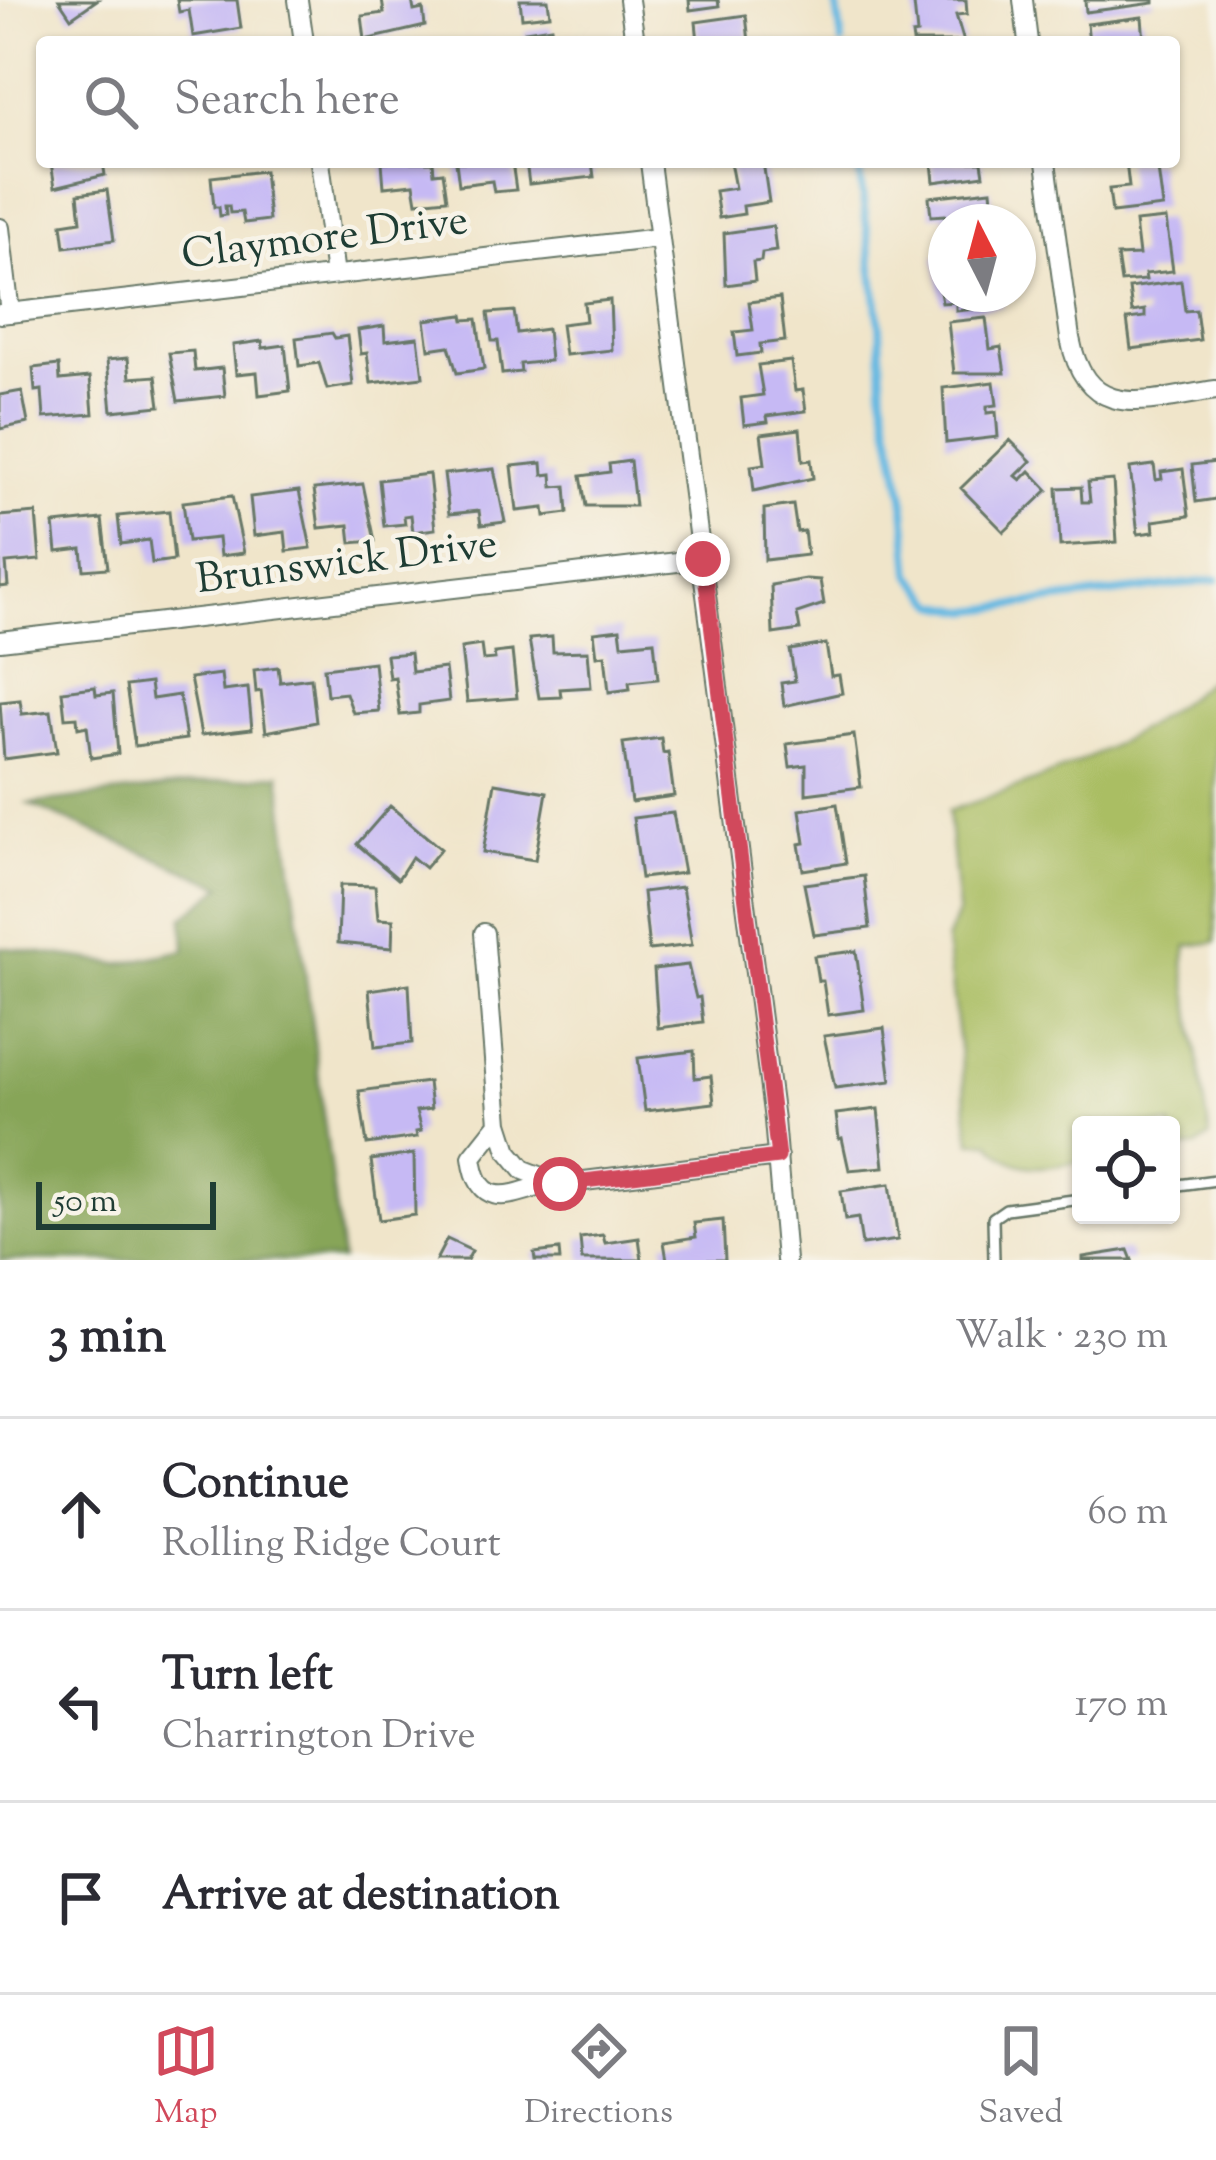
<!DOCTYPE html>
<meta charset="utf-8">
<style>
:root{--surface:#fff;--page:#f7f7f7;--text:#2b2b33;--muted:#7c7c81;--line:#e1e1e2;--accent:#d1495b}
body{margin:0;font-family:"Sorts Mill Goudy",serif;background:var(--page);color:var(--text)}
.controls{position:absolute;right:36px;bottom:36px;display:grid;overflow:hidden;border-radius:12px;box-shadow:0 3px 9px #0004}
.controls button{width:108px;height:108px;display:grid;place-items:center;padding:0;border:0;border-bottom:3px solid var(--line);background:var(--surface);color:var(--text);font:60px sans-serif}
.compass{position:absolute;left:928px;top:204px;width:108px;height:108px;border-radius:50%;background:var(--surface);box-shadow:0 3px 9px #0004;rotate:354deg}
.scale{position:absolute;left:36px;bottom:30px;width:180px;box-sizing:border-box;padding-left:12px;border:6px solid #1f3d34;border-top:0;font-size:33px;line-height:42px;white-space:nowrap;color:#1f3d34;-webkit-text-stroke:9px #f7f3e8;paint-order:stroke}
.stop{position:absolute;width:36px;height:36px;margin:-27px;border:9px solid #d1495b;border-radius:50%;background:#fff}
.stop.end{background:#d1495b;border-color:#fff;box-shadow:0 3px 12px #0008}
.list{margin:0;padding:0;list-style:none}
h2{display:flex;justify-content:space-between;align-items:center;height:156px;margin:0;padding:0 48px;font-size:51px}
h2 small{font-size:39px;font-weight:400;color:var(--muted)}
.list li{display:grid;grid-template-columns:78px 1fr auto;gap:36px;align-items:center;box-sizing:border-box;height:192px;padding:0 48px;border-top:3px solid var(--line)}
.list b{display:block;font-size:45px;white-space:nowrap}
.list p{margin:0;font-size:39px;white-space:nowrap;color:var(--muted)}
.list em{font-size:39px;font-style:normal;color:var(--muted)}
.icon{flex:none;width:66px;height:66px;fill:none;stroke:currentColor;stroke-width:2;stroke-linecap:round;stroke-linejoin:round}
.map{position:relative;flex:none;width:1216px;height:1260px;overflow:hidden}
.search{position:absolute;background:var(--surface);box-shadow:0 3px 9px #0004;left:36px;right:36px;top:36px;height:132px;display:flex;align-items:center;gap:30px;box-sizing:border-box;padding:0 42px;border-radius:12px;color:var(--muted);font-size:45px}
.sheet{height:732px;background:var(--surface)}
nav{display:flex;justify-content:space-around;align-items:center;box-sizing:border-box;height:168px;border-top:3px solid var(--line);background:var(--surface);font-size:33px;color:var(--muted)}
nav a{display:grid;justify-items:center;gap:6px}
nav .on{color:var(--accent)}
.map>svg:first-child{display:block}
.green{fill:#aabe63;stroke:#647e4c;stroke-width:3}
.forest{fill:#87a559;stroke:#537146;stroke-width:3}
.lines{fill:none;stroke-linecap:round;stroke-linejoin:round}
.stream{stroke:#66b9e2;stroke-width:8}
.building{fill:#c6b9f4}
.lane-casing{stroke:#687868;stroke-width:14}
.street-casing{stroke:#687868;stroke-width:22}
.lane{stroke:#fff;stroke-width:9}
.street{stroke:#fff;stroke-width:18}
.route{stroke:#d1495b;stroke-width:15}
.labels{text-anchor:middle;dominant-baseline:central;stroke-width:9;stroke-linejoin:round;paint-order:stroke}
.street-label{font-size:42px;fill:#1f3d34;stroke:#f7f3e8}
</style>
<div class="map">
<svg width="1216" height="1260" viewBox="0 0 1216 1260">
<rect width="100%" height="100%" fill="#f7f3e8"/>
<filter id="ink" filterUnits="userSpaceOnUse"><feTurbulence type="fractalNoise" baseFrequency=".00833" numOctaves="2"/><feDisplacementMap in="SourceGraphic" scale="24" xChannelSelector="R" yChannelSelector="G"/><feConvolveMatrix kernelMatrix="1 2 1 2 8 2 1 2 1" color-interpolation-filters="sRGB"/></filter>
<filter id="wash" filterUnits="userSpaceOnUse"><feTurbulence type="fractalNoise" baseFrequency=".004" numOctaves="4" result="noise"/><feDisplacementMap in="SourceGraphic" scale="48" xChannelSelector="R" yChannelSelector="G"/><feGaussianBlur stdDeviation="2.7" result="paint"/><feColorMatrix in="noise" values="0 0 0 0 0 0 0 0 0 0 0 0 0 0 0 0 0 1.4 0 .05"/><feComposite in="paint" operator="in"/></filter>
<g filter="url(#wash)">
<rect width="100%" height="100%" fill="#f0e5ca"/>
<path class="green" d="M1216,673v269l-29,4 -3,18 26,173 -13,10 -26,3v-25h-90v37c-36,5 -67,14 -90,-20h-20l-25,-201 12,-30 -10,-100c96,-30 194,-69 268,-138z"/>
<path class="forest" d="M280,774l62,486h-342v-313l119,17 66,-14 -2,-32 40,-32 -194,-82z"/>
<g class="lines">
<path class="stream" d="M836,0l6,42
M858,162l22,164 3,68 21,103 7,77 26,30 33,7 246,-31"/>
</g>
<g id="blocks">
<path class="building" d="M59,0h38l-26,18z
M177,0h60l4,28 -48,8 -4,-26 -10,2z
M382,0h30l2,11 9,-2 2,17 -60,14 -3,-24 22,-3z
M520,0h28l2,15 -28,3z
M689,0h29l1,6 -29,4z
M940,0h26l1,14 -11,1 8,27h-51l-1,-7 5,-1 -3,-30z
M1085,0h69v3l-68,9z
M746,15l3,27h-51l-2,-20z
M1142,17l2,25h-55l-2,-18z
M551,27l2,15h-27l-1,-11z
M103,162l2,13 -50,12 -4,-24z
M382,162h51l1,11 9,-1 4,27 -30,3 -3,-18 -30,3z
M456,162h56l4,28 -22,2 -2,-11 -33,4z
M526,162h66l2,15 -65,7z
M730,162h33l6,40 -26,4 1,8 -25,4 -4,-27 20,-3z
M932,162h50l2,13 -50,7z
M1126,162h31l6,45 -51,6 -3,-24 20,-2z
M264,171l5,49 -25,3 -2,-11 -12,1 -1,-7h-4l1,9 -6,1 -1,-9h-5l-3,-30z
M107,190l7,50 -49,7 -3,-23 19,-3 -3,-27z
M991,190l2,20 -21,2 1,10h-27l-1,-7 -14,1 -2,-19z
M1166,219l7,52 -28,3 1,6 -25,2 -4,-26 22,-1 -4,-33z
M773,226l3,25 -14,2 -1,8 -8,1 2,19 -29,4 -2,-52z
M946,256v38h55l1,12 -46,5v-9l-14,1 -8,-45z
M1181,281l4,30 11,-1 4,30 -69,9 -4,-30 18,-2v-7l-13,2 -3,-24z
M780,298l5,43 -25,3 1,9 -24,3 -3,-24 19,-2 -4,-28z
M610,300l2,50 -47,5 -4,-31 25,-3 -2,-18z
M514,311l3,22 30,-4 3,32 -30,3 1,8 -19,2 -4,-33h-6l-4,-28z
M463,315l1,5 13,-1 7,50 -27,4 -8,-27 -20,3 -4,-29z
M986,318l4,31 11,-2 4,26h-51l-6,-51z
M384,326l1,15 33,-4 5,40 -52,6 -4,-30 -6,1 -3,-24z
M332,333l3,5 12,-2 6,49 -26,4 -8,-26 -20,3 -3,-28z
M262,341l1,7 22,-3 5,46 -31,4 -2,-23 -21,2 -3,-29z
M193,351l2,20 27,-3 3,28 -47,5 -9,-48z
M128,358l2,20 26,-2 4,30 -48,5 -5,-51z
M791,361l4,30 8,-1 3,21 -39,5 1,6 -24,3 -3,-27 22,-3 -5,-30z
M59,365l1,15 30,-3 3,37 -49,4 -2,-28 -7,1 -2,-23z
M994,382l3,23 -10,1v7l9,-1 2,25 -52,6 -3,-55z
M22,391l6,32 -28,6v-34z
M800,429l3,32 8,-1 2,18 -59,13 -3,-25 14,-2 -4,-30z
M1010,440l21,21 -15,15 5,4 9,-9 18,19 -44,42 -43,-44z
M630,461l5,45h-49l-5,-30 29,-4 -1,-8z
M1216,462v37l-20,3 -4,-37z
M542,463l1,12 9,-1 1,13 13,-1 2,27 -23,3 -1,-8 -27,3 -5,-45z
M1154,465l2,15 6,-1 -1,-7 22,-3 6,47 -36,5 1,11 -16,2 -8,-66z
M494,469l11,53 -24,3 -2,-14 -30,3 -5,-40z
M429,474l6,55 -22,3 -2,-17 -7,1 1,8 -21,2 -5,-46z
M1113,480l4,62 -57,4 -3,-58 24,-1 1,15h8l-2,-20z
M363,484l12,57 -24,2 -2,-18 -30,3 -5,-39z
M299,491l12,57 -24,3 -2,-19 -31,4 -4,-39z
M232,496l12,57 -24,3 -2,-18 -30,3 -5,-39z
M793,505l4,27 7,-1 3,24 -42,5 -1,-51z
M169,511l5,49 -22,3 -3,-23 -28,4 -3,-28z
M36,513l4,47 -34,3 2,23 -8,1v-71z
M102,519l6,49 -24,2 -2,-21 -25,3 -3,-28z
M806,579l14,1 4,24 -27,9 3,17 -27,4 -2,-49z
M620,629l2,15 32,-3 4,38 -29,3 1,7 -21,3 -4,-37 -8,1 -3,-24z
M552,637l1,15 35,-1 3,36 -31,2 1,8 -22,1 -10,-59z
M826,644l5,32 8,-1 3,18 -58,13 -3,-23 14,-2 -5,-31z
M481,645l2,15 12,-1 -1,-6 18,-2 5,47 -50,4 -6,-54z
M410,653l2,19 33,-4 4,33 -30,4v8l-19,2 -5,-38 -6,1 -3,-23z
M374,662l5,49 -26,2 -7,-20 -19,2 -3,-27z
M278,667l2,15 31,-4 5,44 -50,10 -5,-41 -5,1 -2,-22z
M221,674l2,17 25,-3 4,41 -51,6 -11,-57z
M150,683l2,16 27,-4 7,44 -51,7 -9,-60z
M95,687l1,8 17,-2 5,61 -27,4 -4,-32 -9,2 -1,-11 -12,1 -3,-27z
M20,700l2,14 29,-3 6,41 -53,7 -4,-57z
M854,735l7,52 -55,7v-29l-16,2 -3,-23z
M661,738l2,15 5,-1 6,44 -43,6 -8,-59z
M495,783l52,9 -12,68 -52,-8z
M837,804l9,59 -43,7 -4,-26 6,-1 -5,-33z
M390,806l51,43 -16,19 -13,-11 -14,22 -41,-35z
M673,813l11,60 -43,5 -8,-60z
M864,876l6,52 -56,7 -10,-51z
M340,885l35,1 3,33 15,1 -1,28 -54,-5z
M682,887l10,58 -43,5 -6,-58z
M856,951l8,59 -36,5 -5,-34h-5l-4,-25z
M688,965l8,33 4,-1 3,25 -45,6 -4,-59z
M409,984l3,59 -37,4 -6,-57z
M884,1028l7,53 -56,7 -11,-52z
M694,1051l1,27 16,-2 3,27 -69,8 -7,-53z
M428,1082l3,27 -15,2 5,20 -5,1 1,5 -50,7 -8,-53z
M878,1109l6,58 -35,3 -7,-32 -3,1 -3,-25z
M414,1154l1,61 -36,5 -8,-60z
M890,1184l8,56 -36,5 -4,-27 -13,2 -4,-29z
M723,1220l2,40h-58l-3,-18 32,-5 -2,-14z
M603,1235l2,8 34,-5 3,22h-60l-2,-22z
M447,1239l25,12 -5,9h-31z
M559,1250l1,10h-25l-1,-7z
M1128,1250l4,10h-49v-3z"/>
</g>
</g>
<g filter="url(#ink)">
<use href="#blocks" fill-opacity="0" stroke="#687868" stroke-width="3"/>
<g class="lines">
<g class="lane-casing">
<path id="lane" d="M1171,1186l45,-6
M994,1260l-1,-42 13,-9 75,-10"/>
</g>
<g class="street-casing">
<path id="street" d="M298,0l6,42
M629,0l6,42
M1023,0l5,42
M320,162l15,113
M650,162l124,958 12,140
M1046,162l24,176c17,88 79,61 146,52
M0,228l10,85
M0,314l659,-76
M0,641l703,-82
M484,933l15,190 9,28 16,19 36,14 218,-27
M499,1123l-27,34c7,56 41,37 78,26"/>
</g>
<use href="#lane" class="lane"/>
<use href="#street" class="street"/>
</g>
</g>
<g class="lines" filter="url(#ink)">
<path class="route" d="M560,1184l218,-27 -75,-598"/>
</g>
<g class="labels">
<g class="street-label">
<text transform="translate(325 240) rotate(-7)">Claymore Drive</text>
<text transform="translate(347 564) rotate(-7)">Brunswick Drive</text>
</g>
</g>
</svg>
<div class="controls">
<button><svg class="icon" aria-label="locate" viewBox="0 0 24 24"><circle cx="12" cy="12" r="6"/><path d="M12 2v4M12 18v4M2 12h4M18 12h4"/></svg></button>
</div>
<svg class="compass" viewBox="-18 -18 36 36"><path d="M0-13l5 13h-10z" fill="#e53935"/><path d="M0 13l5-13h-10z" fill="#7c7c81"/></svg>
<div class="scale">50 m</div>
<div class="stop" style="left:560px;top:1184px"></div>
<div class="stop end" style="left:703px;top:559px"></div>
<div class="search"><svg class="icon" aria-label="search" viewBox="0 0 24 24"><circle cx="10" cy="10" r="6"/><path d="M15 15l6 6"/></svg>Search here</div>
</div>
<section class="sheet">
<h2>3 min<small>Walk · 230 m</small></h2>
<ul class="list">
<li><svg class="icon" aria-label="ahead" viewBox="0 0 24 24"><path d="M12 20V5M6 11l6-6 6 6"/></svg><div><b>Continue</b><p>Rolling Ridge Court</p></div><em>60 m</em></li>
<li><svg class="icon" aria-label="left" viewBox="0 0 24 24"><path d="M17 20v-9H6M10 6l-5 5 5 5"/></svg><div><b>Turn left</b><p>Charrington Drive</p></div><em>170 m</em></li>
<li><svg class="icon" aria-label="arrive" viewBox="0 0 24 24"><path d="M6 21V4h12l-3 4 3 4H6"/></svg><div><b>Arrive at destination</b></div></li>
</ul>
</section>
<nav>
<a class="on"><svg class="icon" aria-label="map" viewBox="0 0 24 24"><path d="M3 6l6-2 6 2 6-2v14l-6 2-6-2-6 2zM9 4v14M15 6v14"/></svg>Map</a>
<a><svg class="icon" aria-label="directions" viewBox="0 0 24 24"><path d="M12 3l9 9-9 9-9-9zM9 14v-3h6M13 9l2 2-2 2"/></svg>Directions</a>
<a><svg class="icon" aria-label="saved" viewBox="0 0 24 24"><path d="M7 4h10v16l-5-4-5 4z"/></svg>Saved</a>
</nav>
